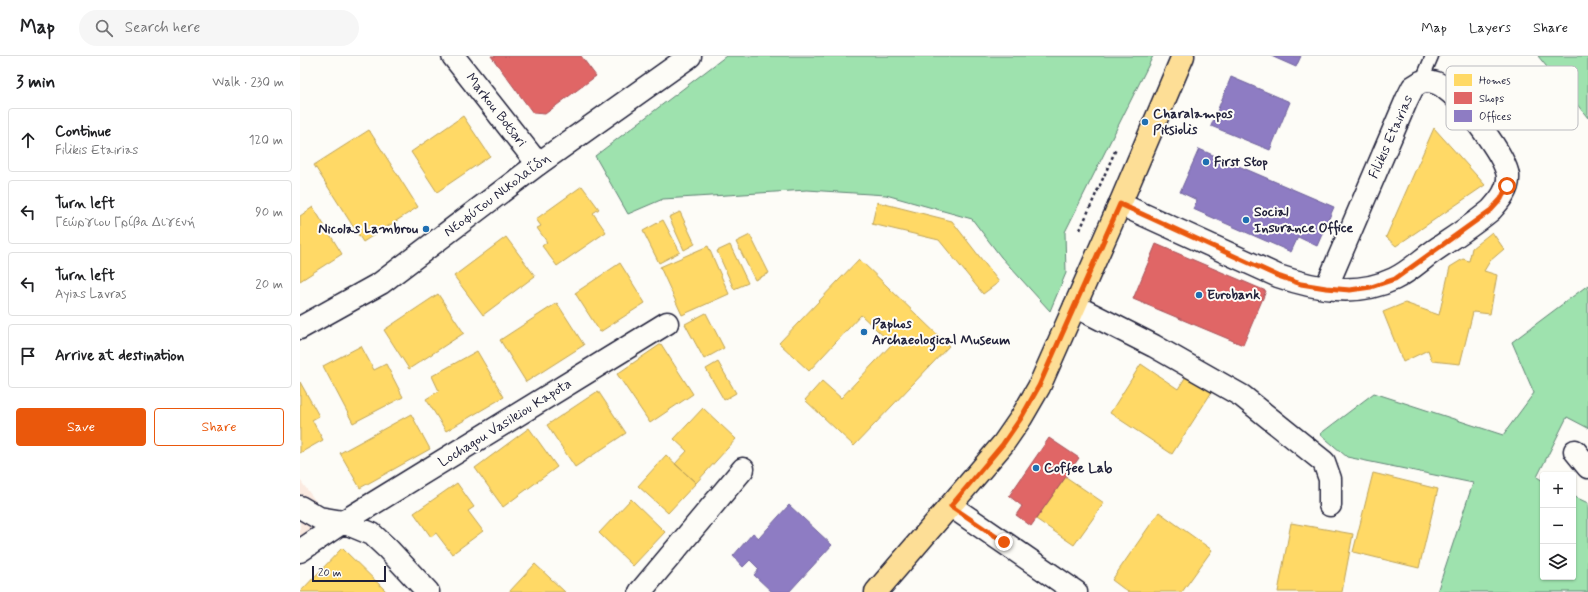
<!DOCTYPE html>
<meta charset="utf-8">
<style>
:root{--surface:#fff;--page:#f6f6f6;--text:#202124;--muted:#757577;--line:#e0e0e0;--accent:#ea580c}
body{margin:0;font-family:Mynerve,sans-serif;background:var(--page);color:var(--text)}
.controls{position:absolute;right:12px;bottom:12px;display:grid;overflow:hidden;border-radius:4px;box-shadow:0 1px 3px #0004}
.controls button{width:36px;height:36px;display:grid;place-items:center;padding:0;border:0;border-bottom:1px solid var(--line);background:var(--surface);color:var(--text);font:20px sans-serif}
.scale{position:absolute;left:12px;bottom:10px;width:74px;box-sizing:border-box;padding-left:4px;border:2px solid #22223b;border-top:0;font-size:11px;line-height:14px;white-space:nowrap;color:#22223b;-webkit-text-stroke:3px #fdfcf7;paint-order:stroke}
.stop{position:absolute;width:12px;height:12px;margin:-9px;border:3px solid #ea580c;border-radius:50%;background:#fff}
.stop.end{background:#ea580c;border-color:#fff;box-shadow:0 1px 4px #0008}
.list{margin:0;padding:0;list-style:none}
h2{display:flex;justify-content:space-between;align-items:center;height:52px;margin:0;padding:0 16px;font-size:17px}
h2 small{font-size:13px;font-weight:400;color:var(--muted)}
.list li{display:grid;grid-template-columns:26px 1fr auto;gap:12px;align-items:center;box-sizing:border-box;height:64px;margin:0 8px 8px;padding:0 8px;border:1px solid var(--line);border-radius:4px}
.list b{display:block;font-size:15px;white-space:nowrap}
.list p{margin:0;font-size:13px;white-space:nowrap;color:var(--muted)}
.list em{font-size:13px;font-style:normal;color:var(--muted)}
.actions{display:flex;gap:8px;padding:12px 16px}
.actions a{flex:1;padding:9px 0;border:1px solid var(--accent);border-radius:4px;text-align:center;font-size:14px;color:var(--accent)}
.actions .main{background:var(--accent);color:#fff}
.icon{flex:none;width:22px;height:22px;fill:none;stroke:currentColor;stroke-width:2;stroke-linecap:round;stroke-linejoin:round}
.map{position:relative;flex:none;width:1288px;height:536px;overflow:hidden}
header{display:flex;align-items:center;gap:24px;box-sizing:border-box;height:56px;padding:0 20px;background:var(--surface);border-bottom:1px solid var(--line)}
header strong{font-size:19px}
nav{display:flex;gap:22px;margin-inline-start:auto;font-size:14px}
.search{width:280px;height:36px;background:var(--page);display:flex;align-items:center;gap:10px;box-sizing:border-box;padding:0 14px;border-radius:22px;color:var(--muted);font-size:15px}
main{display:flex}
aside{flex:1;background:var(--surface)}
.map>svg:first-child{display:block}
.built{fill:#fbeae0}
.green{fill:#9ee2ae;stroke:#608274}
.homes{fill:#ffd966;stroke:#bda259}
.shops{fill:#e06666;stroke:#a75259}
.offices{fill:#8e7cc3;stroke:#6e619a}
.lines{fill:none;stroke-linecap:round;stroke-linejoin:round}
.service-casing{stroke:#22223b;stroke-width:15}
.minor-casing{stroke:#22223b;stroke-width:25}
.tertiary-casing{stroke:#22223b;stroke-width:25}
.primary-casing{stroke:#22223b;stroke-width:25}
.path{stroke:#22223b;stroke-width:2.5;stroke-dasharray:3 3;stroke-linecap:butt}
.service{stroke:#fdfcf7;stroke-width:12}
.minor{stroke:#fdfcf7;stroke-width:22}
.tertiary{stroke:#fdfcf7;stroke-width:22}
.primary{stroke:#fdde96;stroke-width:22}
.route{stroke:#ea580c;stroke-width:5}
.poi-dot{fill:#1f6fb2;stroke:#fdfcf7;stroke-width:1.5}
.labels{text-anchor:middle;dominant-baseline:central;stroke-width:4;stroke-linejoin:round;paint-order:stroke}
.street-label{font-size:14px;fill:#22223b;stroke:#fdfcf7}
.poi-label{font-size:14px;font-weight:bold;fill:#22223b;stroke:#fdfcf7;text-anchor:start}
.key{fill:#fdfcf7;stroke:#bbbbbf;stroke-width:1}
.key-label{font-size:11px;fill:#22223b}
</style>
<header>
<strong>Map</strong>
<div class="search"><svg class="icon" aria-label="search" viewBox="0 0 24 24"><circle cx="10" cy="10" r="6"/><path d="M15 15l6 6"/></svg>Search here</div>
<nav><a>Map</a><a>Layers</a><a>Share</a></nav>
</header>
<main>
<aside>
<h2>3 min<small>Walk · 230 m</small></h2>
<ul class="list">
<li><svg class="icon" aria-label="ahead" viewBox="0 0 24 24"><path d="M12 20V5M6 11l6-6 6 6"/></svg><div><b>Continue</b><p>Filikis Etairias</p></div><em>120 m</em></li>
<li><svg class="icon" aria-label="left" viewBox="0 0 24 24"><path d="M17 20v-9H6M10 6l-5 5 5 5"/></svg><div><b>Turn left</b><p>Γεώργιου Γρίβα Διγενή</p></div><em>90 m</em></li>
<li><svg class="icon" aria-label="left" viewBox="0 0 24 24"><path d="M17 20v-9H6M10 6l-5 5 5 5"/></svg><div><b>Turn left</b><p>Ayias Lavras</p></div><em>20 m</em></li>
<li><svg class="icon" aria-label="arrive" viewBox="0 0 24 24"><path d="M6 21V4h12l-3 4 3 4H6"/></svg><div><b>Arrive at destination</b></div></li>
</ul>
<div class="actions"><a class="main">Save</a><a>Share</a></div>
</aside>
<div class="map">
<svg width="1288" height="536" viewBox="0 0 1288 536">
<rect width="100%" height="100%" fill="#fdfcf7"/>
<filter id="ink" filterUnits="userSpaceOnUse"><feTurbulence type="fractalNoise" baseFrequency=".025" numOctaves="2"/><feDisplacementMap in="SourceGraphic" scale="8" xChannelSelector="R" yChannelSelector="G"/><feConvolveMatrix kernelMatrix="1 2 1 2 8 2 1 2 1" color-interpolation-filters="sRGB"/></filter>
<g filter="url(#ink)">
<path class="built" d="M0,424l42,57 -42,27z"/>
<path class="green" d="M426,0h427l-88,176 1,41 -16,38 -49,-54 -29,-38 -86,-24 -79,-5 -144,9 -35,15 -33,-58z
M1238,0h50v62z
M1288,229v143l-21,-11 -30,60 6,4v96h30v-81l15,7v89h-151l36,-109 -126,-26 -27,-23 54,-41 129,42 31,-42 -22,-51z"/>
<path class="homes" d="M163,60l27,40 -53,36 -26,-40z
M1134,72l51,57 -89,61 -10,-9z
M69,74l49,77 -55,35 -49,-77z
M282,130l17,23 -6,4 13,19 -49,34 -15,-20 5,-4 -10,-14 4,-2 -5,-7z
M577,146l75,19 47,61 -16,12 -44,-54 -67,-16z
M13,151l29,47 -42,27v-65z
M380,156l15,32 -11,6 -15,-33z
M363,164l17,32 -21,11 -16,-32z
M1192,176l12,17 -14,12 -6,10 13,4 -7,39 -17,-2 -13,52 -28,-3 -4,-11 -25,12 -20,-50 22,-9 34,12 11,-48 13,-8 6,2 3,-13z
M450,179l19,38 -14,7 -19,-38z
M206,181l29,39 -52,39 -29,-39z
M430,189l18,38 -14,6 -17,-38z
M408,190l21,48 -47,21 -22,-48z
M559,203l90,87 -95,100 -49,-46 17,-19 19,17 51,-54 -31,-29 -52,56 -30,-28z
M320,207l25,40 -45,29 -25,-39z
M138,238l26,39 -55,36 -25,-39z
M257,247l27,42 -58,37 -26,-42z
M406,257l18,35 -20,11 -19,-35z
M361,288l32,50 -43,29 -33,-49z
M61,290l13,24 12,-6 17,33 -50,26 -30,-57z
M177,295l27,46 -58,34 -20,-32 13,-8 -7,-15z
M418,306l18,31 -12,7 -18,-31z
M841,308l37,25 12,-19 25,17 -43,67 -62,-41z
M0,326l19,34 -7,4 11,20 -23,13z
M298,335l28,42 -51,34 -28,-42z
M403,352l33,31 -40,44 -21,-19 12,-13 -13,-12z
M111,358l19,35 -70,39 -20,-35z
M229,372l28,39 -54,40 -28,-39z
M366,399l30,28 -28,30 -30,-27z
M1073,417l65,16 -19,79 -66,-16z
M766,421l38,26 -30,42 -38,-26z
M157,427l17,24 -6,4 15,20 -31,23 -16,-21 -5,4 -17,-24z
M331,443l34,33 -32,34 -34,-33z
M859,456l53,38 -30,42h-54l-16,-12z
M991,467l62,11 -11,58h-64z
M42,492l45,44h-87z
M235,508l30,28h-56z"/>
<path class="shops" d="M191,0h90l15,20 -51,38 -12,-1z
M856,188l110,47 -23,54 -110,-46z
M749,382l30,20 -48,68 -15,-11 6,-9 -13,-10z"/>
<path class="offices" d="M971,0h30l-5,11z
M931,21l59,25 -20,48 -59,-24z
M899,93l135,58 -17,39 -19,-9 -7,15 -98,-43 4,-9 -17,-8z
M489,449l43,40 -43,47h-17l-18,-17 5,-6 -9,-9 -7,7 -10,-11 20,-23 6,5z"/>
<g class="lines">
<g class="service-casing">
<path id="service" d="M1121,26l11,-26"/>
</g>
<g class="minor-casing">
<path id="minor" d="M153,0l85,108
M820,148l158,72c38,13 78,21 116,3 13,-6 25,-17 37,-26 20,-14 41,-27 60,-43 8,-9 18,-20 17,-34 -3,-21 -44,-74 -62,-87 -7,-6 -16,-9 -25,-7l-8,5 -6,12 -81,189
M775,250l79,40 88,50 82,66 6,17v26
M1275,395l13,16
M651,450l125,86
M0,451l19,11 24,4 29,12 16,15 40,43
M0,495l43,-29 324,-199
M340,536l103,-123"/>
</g>
<g class="tertiary-casing">
<path id="tertiary" d="M0,272l81,-45 157,-119 152,-108"/>
</g>
<g class="primary-casing">
<path id="primary" d="M576,536l127,-148 18,-26 18,-31 81,-183 63,-148"/>
</g>
<path class="path" d="M780,174l36,-81"/>
<use href="#service" class="service"/>
<use href="#minor" class="minor"/>
<use href="#tertiary" class="tertiary"/>
<use href="#primary" class="primary"/>
</g>
</g>
<g class="lines" filter="url(#ink)">
<path class="route" d="M704,486l-53,-36 52,-62 18,-26 18,-32 81,-182 158,72 23,8 25,4 24,2 21,-3 24,-8 96,-69 10,-11 6,-13"/>
</g>
<g class="poi-dot">
<circle cx="845" cy="66" r="4"/>
<circle cx="906" cy="106" r="4"/>
<circle cx="946" cy="164" r="4"/>
<circle cx="126" cy="173" r="4"/>
<circle cx="899" cy="239" r="4"/>
<circle cx="564" cy="276" r="4"/>
<circle cx="736" cy="412" r="4"/>
</g>
<g class="labels">
<g class="street-label">
<text transform="translate(196 54) rotate(52)">Markou Botsari</text>
<text transform="translate(1091 81) rotate(-66)">Filikis Etairias</text>
<text transform="translate(197 139) rotate(-37)">Νεοφύτου Νικολαΐδη</text>
<text transform="translate(205 367) rotate(-32)">Lochagou Vasileiou Kapota</text>
</g>
<g class="poi-label">
<text x="853" y="58">Charalampos<tspan x="853" dy="16">Pitsiolis</tspan></text>
<text x="914" y="106">First Stop</text>
<text x="954" y="156">Social<tspan x="954" dy="16">Insurance Office</tspan></text>
<text x="118" y="173" text-anchor="end">Nicolas Lambrou</text>
<text x="907" y="239">Eurobank</text>
<text x="572" y="268">Paphos<tspan x="572" dy="16">Archaeological Museum</tspan></text>
<text x="744" y="412">Coffee Lab</text>
</g>
</g>
<rect x="1146" y="10" width="132" height="64" rx="6" class="key"/>
<rect x="1154" y="18" width="18" height="12" fill="#ffd966"/>
<rect x="1154" y="36" width="18" height="12" fill="#e06666"/>
<rect x="1154" y="54" width="18" height="12" fill="#8e7cc3"/>
<g class="key-label">
<text x="1179" y="28">Homes</text>
<text x="1179" y="46">Shops</text>
<text x="1179" y="64">Offices</text>
</g>
</svg>
<div class="controls">
<button>+</button>
<button>−</button>
<button><svg class="icon" aria-label="layers" viewBox="0 0 24 24"><path d="M12 4l9 5-9 5-9-5zM3 14l9 5 9-5"/></svg></button>
</div>
<div class="scale">20 m</div>
<div class="stop" style="left:1207px;top:130px"></div>
<div class="stop end" style="left:704px;top:486px"></div>
</div>
</main>
